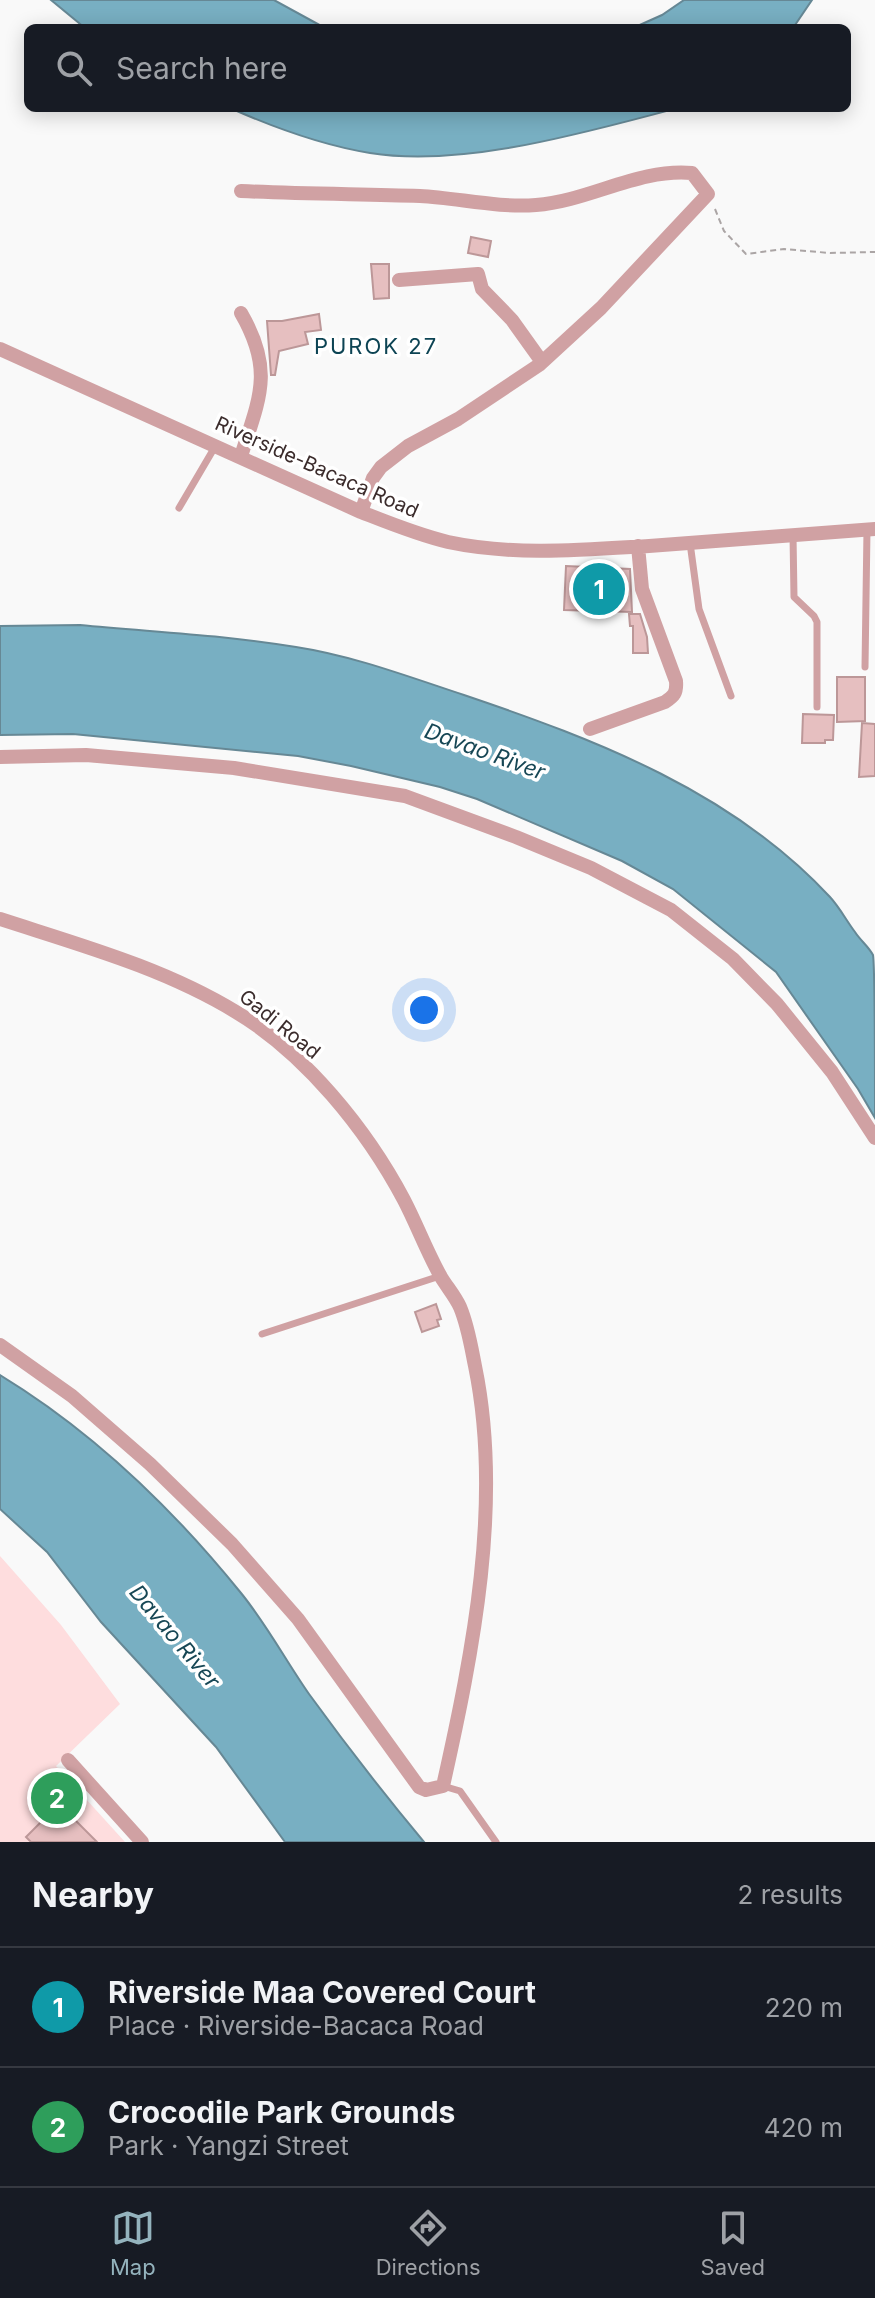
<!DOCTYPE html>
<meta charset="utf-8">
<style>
:root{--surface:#171b24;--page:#20242c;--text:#f1f3f6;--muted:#9ea1a6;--line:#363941;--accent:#94b3bd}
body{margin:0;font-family:Inter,sans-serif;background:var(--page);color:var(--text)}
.you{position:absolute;left:424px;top:1010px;width:28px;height:28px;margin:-20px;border:6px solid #fff;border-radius:50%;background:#1a73e8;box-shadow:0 0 0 12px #1a73e833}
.badge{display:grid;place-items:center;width:52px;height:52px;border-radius:50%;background:var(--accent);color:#fff;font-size:26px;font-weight:700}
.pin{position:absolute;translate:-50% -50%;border:4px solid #fff;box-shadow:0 2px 8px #0006}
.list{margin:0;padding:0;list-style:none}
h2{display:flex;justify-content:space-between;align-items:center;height:104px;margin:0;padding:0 32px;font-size:34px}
h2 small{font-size:26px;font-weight:400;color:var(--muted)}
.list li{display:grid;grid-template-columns:52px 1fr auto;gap:24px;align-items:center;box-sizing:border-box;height:120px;padding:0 32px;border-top:2px solid var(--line)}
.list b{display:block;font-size:30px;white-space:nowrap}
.list p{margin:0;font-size:26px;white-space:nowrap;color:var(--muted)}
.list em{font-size:26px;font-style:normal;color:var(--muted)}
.icon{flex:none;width:44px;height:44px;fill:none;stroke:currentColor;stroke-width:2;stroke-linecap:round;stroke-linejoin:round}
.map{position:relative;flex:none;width:875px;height:1842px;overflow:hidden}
.search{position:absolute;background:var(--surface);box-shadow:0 4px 20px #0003;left:24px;right:24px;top:24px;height:88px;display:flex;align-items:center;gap:20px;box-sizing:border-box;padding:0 28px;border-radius:12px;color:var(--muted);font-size:30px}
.sheet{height:344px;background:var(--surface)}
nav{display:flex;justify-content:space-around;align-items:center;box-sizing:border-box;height:112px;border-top:2px solid var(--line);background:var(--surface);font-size:22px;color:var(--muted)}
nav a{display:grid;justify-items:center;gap:4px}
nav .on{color:var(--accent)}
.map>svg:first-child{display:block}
.green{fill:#feddde}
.water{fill:#78afc2;stroke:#668895;stroke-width:2}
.building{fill:#e6bfc0;stroke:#bc9798;stroke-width:2}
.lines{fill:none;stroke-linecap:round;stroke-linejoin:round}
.path{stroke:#aba5a5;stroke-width:2;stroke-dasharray:6 4;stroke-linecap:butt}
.lane{stroke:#d0a1a3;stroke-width:7}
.street{stroke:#d0a1a3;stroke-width:14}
.labels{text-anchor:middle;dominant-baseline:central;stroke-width:7;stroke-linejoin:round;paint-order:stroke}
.street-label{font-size:20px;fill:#3b2c2c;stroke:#fff}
.neighbourhood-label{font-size:22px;letter-spacing:2px;fill:#0d4454;stroke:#fff}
.water-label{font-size:22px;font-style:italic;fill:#174755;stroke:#fff}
</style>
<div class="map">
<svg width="875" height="1842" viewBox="0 0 875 1842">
<rect width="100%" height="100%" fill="#f9f9f9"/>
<path class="green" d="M0,1556l61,69 59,79 -64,62 69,76h-125z"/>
<path class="water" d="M51,0h223l51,28h-240z
M684,0h128l-19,28h-160l29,-13z
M230,108h448c-92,24 -214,60 -308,45 -49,-8 -95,-25 -140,-45z
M80,625c72,7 145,10 216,22 58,9 113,30 168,48 133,45 269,97 366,202 10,11 16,23 25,35 5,8 14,15 18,23 2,12 2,140 2,163l-17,-29 -82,-117 -103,-83 -51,-28 -145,-62 -37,-12 -89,-21 -53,-10 -225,-22 -73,1v-109z
M0,1375c92,56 174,135 241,218 26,32 45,68 68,101 37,51 75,100 115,148h-139l-69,-95 -115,-125 -54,-70 -47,-43z"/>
<path class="building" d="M471,237l20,4 -3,16 -20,-4z
M371,264h18v34l-15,1z
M319,314l2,16 -16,2 3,12 -29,7 -4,24h-4l-4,-54h15z
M566,566l64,3 2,43 -68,-2z
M629,614h11l7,23 1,16h-15v-27h-3z
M837,677h28v44l-28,1z
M803,714l31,1 -1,25h-8v3h-23z
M862,723l13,1v52l-16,1z
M436,1304l5,15 -4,1 2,6 -17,6 -7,-20z
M66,1797l10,10 -7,7 28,28h-66l-5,-5z"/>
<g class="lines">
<path class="path" d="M715,209l9,22 22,23 38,-5 46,4 45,-1"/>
<path class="lane" d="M179,508l37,-63
M793,535l1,62 20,19 3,6v85
M690,543l9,66 32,87
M865,667l2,-137
M262,1334l178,-58
M443,1786l17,5 36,51"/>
<path class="street" d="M241,191c60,3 119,3 179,5 38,2 78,12 116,9 53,-4 103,-37 156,-32l16,21 -107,114 -62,57 -81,54 -50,27 -27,21 -8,11 -12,34
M399,280l79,-6 4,15 30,31 30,42
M0,349l361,163c28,11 57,23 87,30 66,14 134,8 201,4 75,-5 151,-12 226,-17
M241,456c19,-59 33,-86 0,-143
M590,729l75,-27c9,-6 12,-9 11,-21l-34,-92 -4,-43
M0,757l86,-2 148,13 171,28 111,41 75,31 80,42 62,49 44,45 55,68 43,66
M0,919c80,26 164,49 236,93 69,41 131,118 168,188 13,25 23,52 37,77 6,10 14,19 19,30 8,19 11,39 15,59 28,136 -2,286 -32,420l-17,4 -7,-3 -121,-168 -66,-75 -82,-80 -78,-68 -72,-51
M68,1760l74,82"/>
</g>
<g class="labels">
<g class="street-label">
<text transform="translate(317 467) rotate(24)">Riverside-Bacaca Road</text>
<text transform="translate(280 1024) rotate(39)">Gadi Road</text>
</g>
<g class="neighbourhood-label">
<text x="376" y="346">PUROK 27</text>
</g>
<g class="water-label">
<text transform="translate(485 751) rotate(20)">Davao River</text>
<text transform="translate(175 1636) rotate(50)">Davao River</text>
</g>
</g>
</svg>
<div class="you"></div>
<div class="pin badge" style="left:599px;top:589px;background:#0f9aa8">1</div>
<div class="pin badge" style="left:57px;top:1798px;background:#2e9e5b">2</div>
<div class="search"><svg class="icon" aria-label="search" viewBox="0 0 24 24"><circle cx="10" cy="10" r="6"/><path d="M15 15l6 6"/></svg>Search here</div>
</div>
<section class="sheet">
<h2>Nearby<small>2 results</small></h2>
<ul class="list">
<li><span class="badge" style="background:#0f9aa8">1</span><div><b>Riverside Maa Covered Court</b><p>Place · Riverside-Bacaca Road</p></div><em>220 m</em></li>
<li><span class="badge" style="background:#2e9e5b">2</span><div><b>Crocodile Park Grounds</b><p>Park · Yangzi Street</p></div><em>420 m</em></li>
</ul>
</section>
<nav>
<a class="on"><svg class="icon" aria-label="map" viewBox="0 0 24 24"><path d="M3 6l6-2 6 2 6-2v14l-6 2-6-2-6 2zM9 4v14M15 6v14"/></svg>Map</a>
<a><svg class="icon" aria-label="directions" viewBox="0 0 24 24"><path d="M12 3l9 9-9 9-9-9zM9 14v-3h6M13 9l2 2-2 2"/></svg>Directions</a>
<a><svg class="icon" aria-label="saved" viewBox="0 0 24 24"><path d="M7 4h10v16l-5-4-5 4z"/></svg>Saved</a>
</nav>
